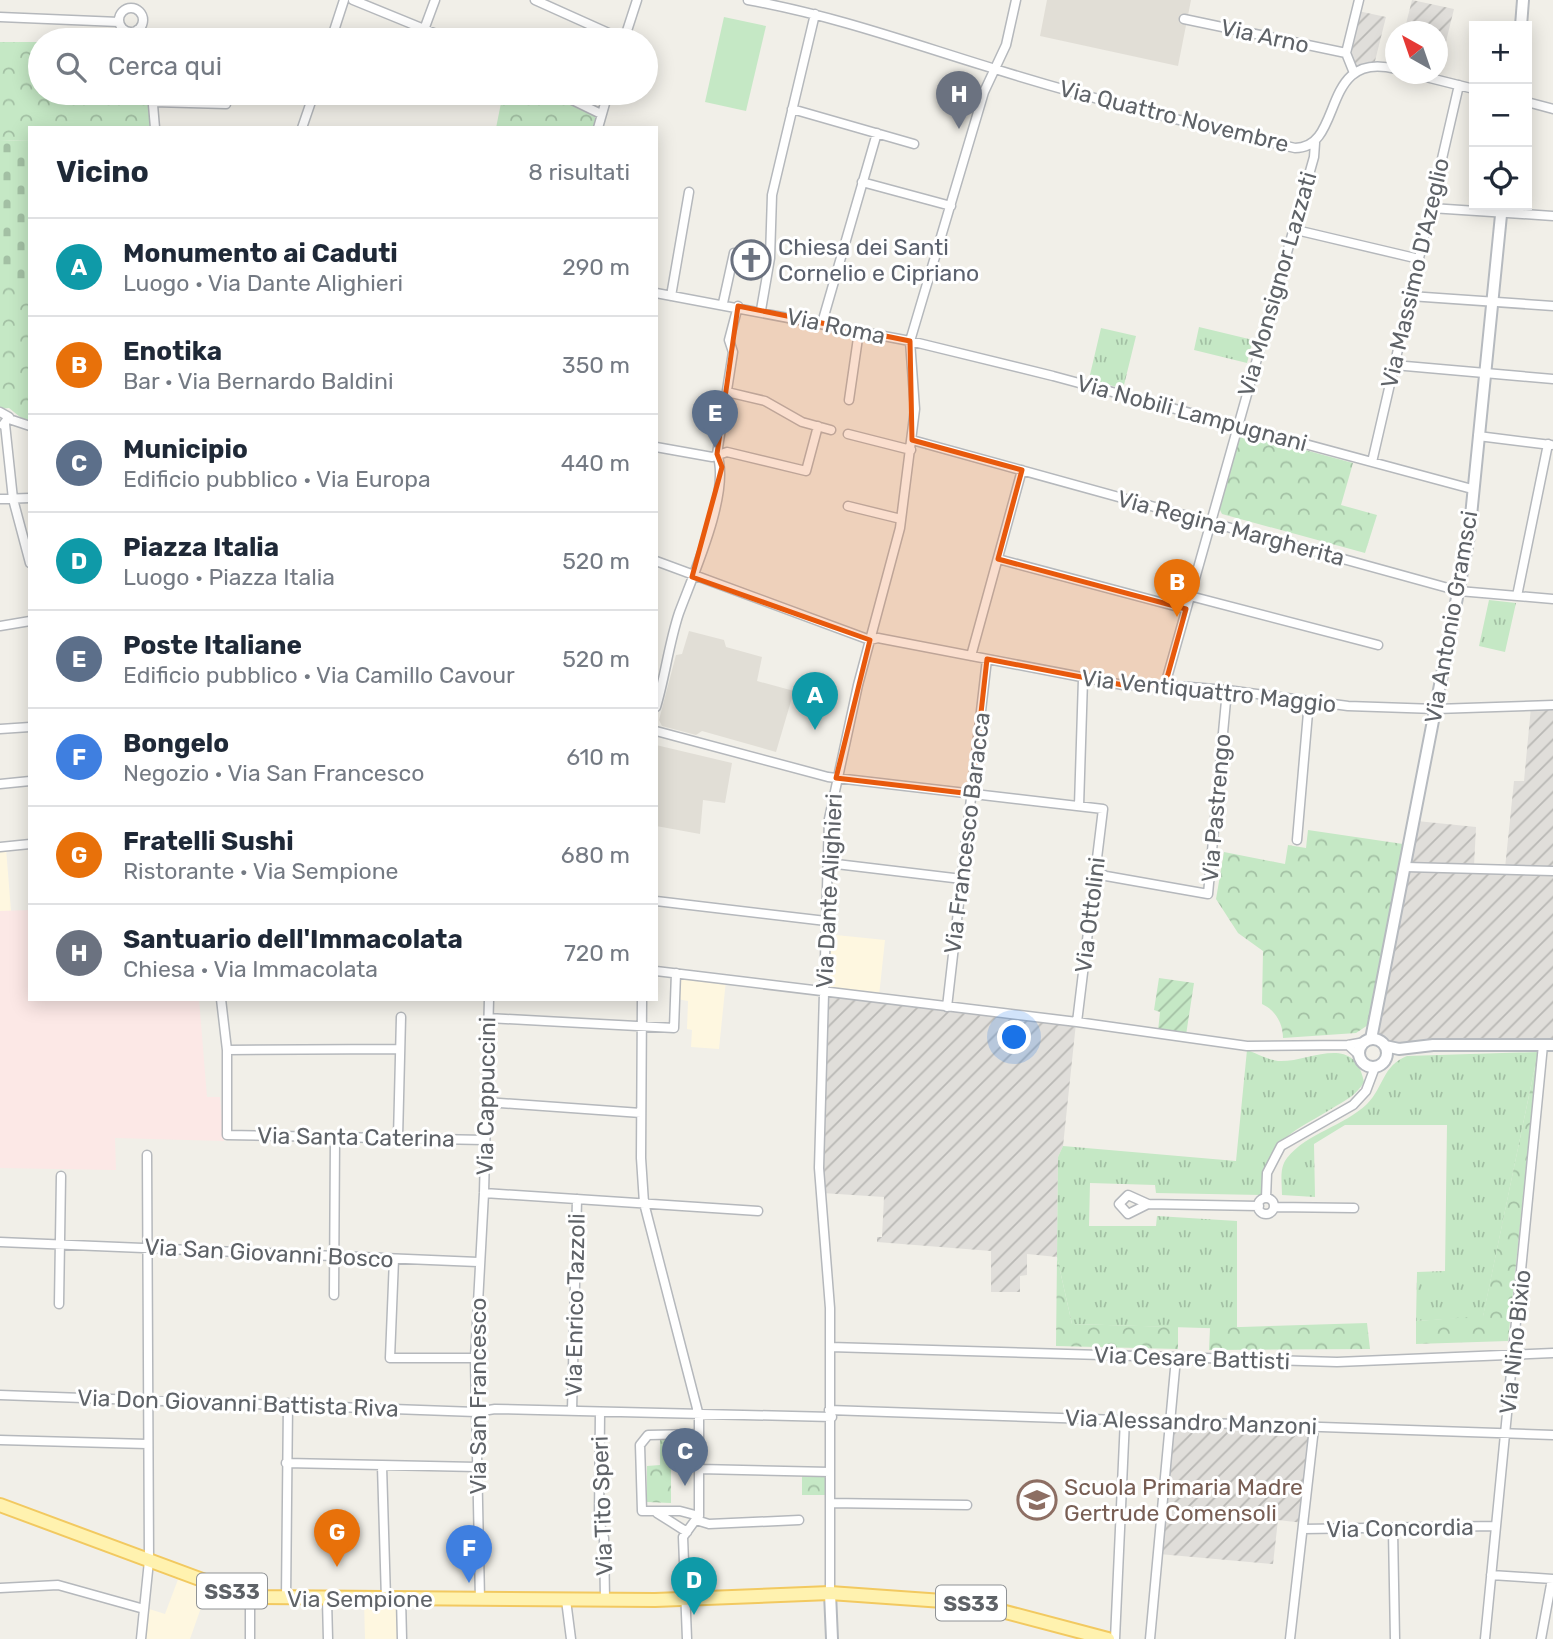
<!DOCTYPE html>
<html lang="it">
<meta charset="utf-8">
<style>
:root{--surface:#fff;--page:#f2f2f3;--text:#1f2937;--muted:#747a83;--line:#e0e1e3;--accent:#ea580c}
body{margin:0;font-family:Rubik,sans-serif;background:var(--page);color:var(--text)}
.controls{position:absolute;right:21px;top:21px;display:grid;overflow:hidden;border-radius:0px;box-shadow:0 4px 18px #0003}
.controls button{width:63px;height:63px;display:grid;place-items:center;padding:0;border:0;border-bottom:2px solid var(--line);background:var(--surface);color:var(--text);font:35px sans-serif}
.compass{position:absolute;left:1385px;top:21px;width:63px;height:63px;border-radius:50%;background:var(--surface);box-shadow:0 4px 18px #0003;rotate:320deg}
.you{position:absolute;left:1015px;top:1038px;width:24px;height:24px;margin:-18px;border:5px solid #fff;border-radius:50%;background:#1a73e8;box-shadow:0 0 0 10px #1a73e833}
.badge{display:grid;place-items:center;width:46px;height:46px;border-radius:50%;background:var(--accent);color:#fff;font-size:23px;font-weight:700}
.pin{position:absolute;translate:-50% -58px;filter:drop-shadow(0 2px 4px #0008)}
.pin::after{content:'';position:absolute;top:37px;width:24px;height:21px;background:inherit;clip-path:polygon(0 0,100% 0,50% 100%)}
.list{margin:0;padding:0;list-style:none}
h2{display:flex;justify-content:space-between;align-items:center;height:91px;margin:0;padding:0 28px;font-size:30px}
h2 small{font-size:23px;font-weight:400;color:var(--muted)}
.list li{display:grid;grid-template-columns:46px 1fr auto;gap:21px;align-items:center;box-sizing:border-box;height:98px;padding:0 28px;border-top:2px solid var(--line)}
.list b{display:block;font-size:26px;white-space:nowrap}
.list p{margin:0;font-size:23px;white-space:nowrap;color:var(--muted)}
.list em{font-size:23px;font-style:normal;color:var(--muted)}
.icon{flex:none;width:38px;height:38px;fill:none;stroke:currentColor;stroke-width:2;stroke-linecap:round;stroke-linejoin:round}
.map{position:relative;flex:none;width:1553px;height:1639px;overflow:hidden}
.search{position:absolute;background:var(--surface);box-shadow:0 4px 18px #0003;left:28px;top:28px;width:630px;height:77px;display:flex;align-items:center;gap:18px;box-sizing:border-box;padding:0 24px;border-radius:38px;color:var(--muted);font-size:26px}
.panel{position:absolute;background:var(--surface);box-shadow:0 4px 18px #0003;left:28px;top:126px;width:630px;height:875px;border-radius:0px}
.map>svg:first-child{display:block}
.commercial{fill:#fef7e0}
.industrial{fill:url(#industrial-furrows)}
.education{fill:#e1ded6}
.medical{fill:#fce8e6}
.grass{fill:url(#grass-tufts)}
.forest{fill:url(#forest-crowns)}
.cemetery{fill:url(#cemetery-stones)}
.garden{fill:url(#garden-furrows)}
.pitch{fill:#c5e8c5}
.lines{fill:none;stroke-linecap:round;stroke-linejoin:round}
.street-casing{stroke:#b5b8bc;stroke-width:11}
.secondary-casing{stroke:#b6babf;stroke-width:14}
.primary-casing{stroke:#f2c960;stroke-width:16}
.street{stroke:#fff;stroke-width:8}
.secondary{stroke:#fff;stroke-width:10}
.primary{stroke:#fff2af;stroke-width:12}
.marked{fill:#e8590c;fill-opacity:0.2;stroke:#e8590c;stroke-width:5;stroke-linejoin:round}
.labels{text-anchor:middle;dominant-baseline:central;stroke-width:6;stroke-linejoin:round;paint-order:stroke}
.shield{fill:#fff;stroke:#8f9295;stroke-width:2}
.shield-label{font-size:21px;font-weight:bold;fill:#5f6368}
.street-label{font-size:23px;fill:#5f6368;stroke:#fff}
.worship-label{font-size:23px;fill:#5b616d;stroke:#fff;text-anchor:start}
.education-label{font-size:23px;fill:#785e54;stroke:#fff;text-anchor:start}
</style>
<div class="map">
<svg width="1553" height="1639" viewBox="0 0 1553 1639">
<defs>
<pattern id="industrial-furrows" width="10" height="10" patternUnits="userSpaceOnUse" patternTransform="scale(1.75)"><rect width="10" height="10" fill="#e0deda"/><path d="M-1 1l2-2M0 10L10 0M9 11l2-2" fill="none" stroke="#b9b8b5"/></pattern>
<pattern id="grass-tufts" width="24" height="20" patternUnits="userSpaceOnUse" patternTransform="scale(1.75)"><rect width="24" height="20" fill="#c5e8c5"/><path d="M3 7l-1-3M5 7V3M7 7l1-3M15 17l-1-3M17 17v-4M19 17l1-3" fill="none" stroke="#a3c0a4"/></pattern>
<pattern id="forest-crowns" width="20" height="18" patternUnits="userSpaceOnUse" patternTransform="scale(1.75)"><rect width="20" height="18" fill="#c5e8c5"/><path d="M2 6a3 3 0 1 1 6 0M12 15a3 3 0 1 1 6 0" fill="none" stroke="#a3c0a4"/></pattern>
<pattern id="cemetery-stones" width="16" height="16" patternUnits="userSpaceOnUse" patternTransform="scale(1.75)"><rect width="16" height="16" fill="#c5e8c5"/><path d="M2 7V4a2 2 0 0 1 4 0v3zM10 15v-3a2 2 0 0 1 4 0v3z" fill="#a3c0a4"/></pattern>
<pattern id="garden-furrows" width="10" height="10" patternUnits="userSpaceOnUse" patternTransform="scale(1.75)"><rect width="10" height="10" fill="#c5e8c5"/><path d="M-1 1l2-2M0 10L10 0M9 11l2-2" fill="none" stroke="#a3c0a4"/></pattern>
</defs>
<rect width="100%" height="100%" fill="#f1efe8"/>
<path class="commercial" d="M6,848l5,63h-11v-62z
M826,934l59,6 -6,56 -55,-7z
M678,975l48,5 -7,69 -28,-2 1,-17 -5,-1 1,-28 -11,-2z
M180,1574l29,11 -19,54h-47l3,-31 19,6z
M399,1600l1,39h-35l-1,-38z"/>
<path class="industrial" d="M1412,0l42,9 -17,69 -19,-4h20v-42h-34z
M1358,11l28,6 -12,48 -19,7 -7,-15z
M1553,706v337l-167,1 -7,-6 -1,-27 39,-190 59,6 -2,39 31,2 9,-87h10l7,-74z
M825,992l251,31 -13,123 -5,11 -1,100 -30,-3v21l-7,1v16h-29v-41l-114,-9v-5h5l2,-40 -62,-4z
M1171,1422l141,7 -8,94 -26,-3 -5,44 -114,-10z"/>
<path class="education" d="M1047,0h144l-13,66 -138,-30z
M689,631l35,9 2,7 36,10 -5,24 37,10 -18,61 -74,-21 -6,4 -34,-9 -3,-6 17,-65 6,-1z
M656,745l76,18 -7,40 -22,-3 -3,34 -44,-8z"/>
<path class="medical" d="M30,910v89h169l8,98h13l4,44 -109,-3 1,32 -116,-2v-257z"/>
<path class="grass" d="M1199,327l54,13 -6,23 -53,-13z
M1101,328l35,8 -13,53 -34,-10z
M1489,600l27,3 -11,49 -26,-6z
M1247,1050c9,3 21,10 31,11 31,2 76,-30 86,21 -7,12 -16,17 -28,24 -41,26 -74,34 -74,89l-106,-2 -1,-8 -65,-2 -1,43h67l1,-10 80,5v108l-165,-5 -15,-67 1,-100 5,-11 173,15z
M1538,1052l-55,265 -67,4 1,-49 28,-1 2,-146h-102l-31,19 1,53 -33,-2c0,-13 -3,-27 5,-37 20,-25 57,-32 80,-54 17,-17 15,-38 40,-48z"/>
<path class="forest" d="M0,42h40v51h107l3,35h-120v13l-30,-1z
M503,93h44l49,22 -3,13h-97z
M0,282h30v143l-21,-17 -9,1z
M1246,434l107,29 -12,42 36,10 -12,38 -143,-39 -3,-6 20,-71z
M1308,830l95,14 -35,181 -12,8 -73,5c0,-15 -8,-28 -21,-34l1,-53 -25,-18 -22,-34 8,-47 61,12 3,-19 18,3z
M1538,1052l-30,289 -92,3v-23l67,-5z
M1057,1257l15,67 106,3v22l-122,-3z
M1367,1323l3,26 -161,1 1,-22z
M660,1439h32l-1,25 -20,1v38l-24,-1v-36l13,-1z
M802,1474h23v21h-23z"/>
<path class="cemetery" d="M0,140l30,1v141h-30z"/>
<path class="garden" d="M1159,978l35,5 -8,52 -28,-4 2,-19 -6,-2z"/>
<path class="pitch" d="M724,17l42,9 -20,85 -41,-9z"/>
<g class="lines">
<g class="street-casing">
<path id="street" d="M353,0l98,40
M535,0l89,40
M748,0c88,16 162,43 247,69 99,31 199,55 300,79 50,0 24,-99 101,-79
M119 20a12 12 0 1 1 24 0a12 12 0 1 1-24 0Z
M0,17l119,5
M1184,19l162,34
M425,27l10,-27
M137,30l8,10
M331,40l13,-40
M624,40l13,-40
M1354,73l-8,-20 13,-53
M1414,74l60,15
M152,93l3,35
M558,93l43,21
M153,102l73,2
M1527,102l26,7
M792,109l122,35
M302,128l12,-35
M598,128l10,-35
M862,182l89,24
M1431,208l122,8
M1292,229l127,30
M656,293l254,48 143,35 419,113
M671,296l18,-104
M1410,296l143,10
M723,303l11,-50
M761,310l9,-52 2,-63 43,-181
M822,323l55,-190
M1394,365l159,14
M727,392l38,9 37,21 29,8
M849,400l10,-69
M0,412l9,5 -6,8
M9,419l21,7
M5,424l8,75 17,64
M848,434l63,16
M1478,436l73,9
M912,440l547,151 94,8
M656,447l56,10 15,-5 79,19 12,-45
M1372,462l87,-377
M0,499l30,-1
M848,506l53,13
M998,559l188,50
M656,561l214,79 8,-2 245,47h42l62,5 121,16 88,3 117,-4
M1190,596l188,49
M1517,596l31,-152
M0,626l30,-5
M971,656l51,-186
M1165,685l149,-528 1,-14
M656,707c9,-30 13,-64 23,-94 14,-38 52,-121 38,-159l16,-102 -4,-12 9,-34
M0,729l30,-2
M656,731l172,46 275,32 -26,213
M0,784l30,-3
M1079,806l4,-127
M1297,840l12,-139
M0,847l30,-3
M828,863l134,16
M1406,867l147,4
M1095,870l11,6 102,18 19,-204
M656,901l170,20
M656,971l421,51 170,24 101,-1 17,-3
M221,999l6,51v85l258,5
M642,999l-1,159 3,45 55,213v99l-16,22 4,102
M947,1007l40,-348
M488,1018l186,10 2,-55
M1348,1045l11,10
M227,1050l172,-1
M486,1102l155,11
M398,1138l3,-121
M484,1193l274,18
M1266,1198l1,-25 14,-27 72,-41 13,-14 9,-24
M1258 1206a8 8 0 1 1 16 0a8 8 0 1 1-16 0Z
M1148,1204l-20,10 -9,-10 9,-9 20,9 111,2
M1274,1207l80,1
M0,1242l478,20
M394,1259l-4,99h85
M334,1295l1,-158
M59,1304l2,-128
M830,1347l507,15 216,-9
M0,1395l476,17 19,-3 337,8
M829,1410l724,25
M572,1411l5,-212
M600,1412l-1,109 5,17 1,62
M698,1434l-50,1 -8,10 2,66h38l19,5
M0,1440l147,4
M286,1463l191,4
M382,1466l4,133
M699,1469l131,3
M830,1503l137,2
M657,1513l30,19
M696,1520l13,4 90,-4
M1303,1529l193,-3
M1393,1530l2,109
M1491,1575l62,4
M0,1588l58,-3 86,24
M830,1593v-285l-11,-140 10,-349 29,-134 42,-157 15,-119 -5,-68 74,-249 22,-47 10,-45
M250,1595v44
M401,1598l1,41
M286,1599l2,-196
M327,1600l1,39
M480,1600l-5,-242 9,-165 5,-194
M566,1600l5,39
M141,1639l8,-78 -2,-406
M1115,1639l10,-220
M1150,1639l26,-281
M1290,1639l24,-211
M1485,1639l58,-594
M1541,1639l11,-60"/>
</g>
<g class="secondary-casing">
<path id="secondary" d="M1521,26l2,-26
M1371,1039l98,-503 33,-331
M1359 1053a14 14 0 1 1 28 0a14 14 0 1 1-28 0Z
M1385,1046l14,3 34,-4h120
M830,1593l2,46"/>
</g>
<g class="primary-casing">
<path id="primary" d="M0,1505l232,86 28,6 395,3 175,-7 141,10 137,36"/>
</g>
<use href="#street" class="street"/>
<use href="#secondary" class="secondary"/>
<use href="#primary" class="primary"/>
</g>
<path class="marked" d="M738,306l172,35 2,99 110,30 -24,89 188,50 -21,76h-42l-136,-26 -15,135 -136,-16 34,-138 -178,-63 30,-110 -5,-13z"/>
<defs>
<g id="church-ring" transform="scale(2.0125)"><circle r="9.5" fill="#fff" stroke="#6b7280" stroke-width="1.5"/><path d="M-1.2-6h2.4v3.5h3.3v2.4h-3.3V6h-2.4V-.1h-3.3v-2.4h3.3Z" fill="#6b7280"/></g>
<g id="school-ring" transform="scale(2.0125)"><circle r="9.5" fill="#fff" stroke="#8d6e63" stroke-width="1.5"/><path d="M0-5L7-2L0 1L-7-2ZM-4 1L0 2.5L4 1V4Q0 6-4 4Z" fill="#8d6e63"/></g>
</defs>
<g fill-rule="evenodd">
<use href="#church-ring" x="751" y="260"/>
<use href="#school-ring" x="1037" y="1500"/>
</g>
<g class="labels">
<g class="shield">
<rect x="197" y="1573.5" width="70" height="35" rx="5"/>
<rect x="936" y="1585.5" width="70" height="35" rx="5"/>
</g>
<g class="shield-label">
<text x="232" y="1591">SS33</text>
<text x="971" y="1603">SS33</text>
</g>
<g class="street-label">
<text transform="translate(1265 36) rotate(12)">Via Arno</text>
<text transform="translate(1174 116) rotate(14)">Via Quattro Novembre</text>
<text transform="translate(1415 273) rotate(-77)">Via Massimo D'Azeglio</text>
<text transform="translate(1277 284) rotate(-74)">Via Monsignor Lazzati</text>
<text transform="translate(836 326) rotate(12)">Via Roma</text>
<text transform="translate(1192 413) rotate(15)">Via Nobili Lampugnani</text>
<text transform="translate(1231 528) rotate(15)">Via Regina Margherita</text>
<text transform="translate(1451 617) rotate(-80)">Via Antonio Gramsci</text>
<text transform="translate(1209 691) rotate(6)">Via Ventiquattro Maggio</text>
<text transform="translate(1216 808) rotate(-85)">Via Pastrengo</text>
<text transform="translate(967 833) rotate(-83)">Via Francesco Baracca</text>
<text transform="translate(829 891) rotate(-87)">Via Dante Alighieri</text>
<text transform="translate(1090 915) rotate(-83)">Via Ottolini</text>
<text transform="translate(486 1096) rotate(-89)">Via Cappuccini</text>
<text transform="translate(356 1137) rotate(1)">Via Santa Caterina</text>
<text transform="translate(269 1253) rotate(3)">Via San Giovanni Bosco</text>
<text transform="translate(575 1305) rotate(-89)">Via Enrico Tazzoli</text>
<text transform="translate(1515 1342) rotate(-84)">Via Nino Bixio</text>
<text transform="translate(1192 1358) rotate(2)">Via Cesare Battisti</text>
<text transform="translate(478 1396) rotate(-90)">Via San Francesco</text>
<text transform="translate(238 1403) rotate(2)">Via Don Giovanni Battista Riva</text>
<text transform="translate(1191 1422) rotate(2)">Via Alessandro Manzoni</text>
<text transform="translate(602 1506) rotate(-92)">Via Tito Speri</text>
<text transform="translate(1400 1528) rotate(-1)">Via Concordia</text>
<text x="360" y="1599">Via Sempione</text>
</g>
<g class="worship-label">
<text x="778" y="247">Chiesa dei Santi<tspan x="778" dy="26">Cornelio e Cipriano</tspan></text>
</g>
<g class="education-label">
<text x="1064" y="1487">Scuola Primaria Madre<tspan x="1064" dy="26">Gertrude Comensoli</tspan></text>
</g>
</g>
</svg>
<div class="controls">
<button>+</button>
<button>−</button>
<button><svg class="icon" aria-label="locate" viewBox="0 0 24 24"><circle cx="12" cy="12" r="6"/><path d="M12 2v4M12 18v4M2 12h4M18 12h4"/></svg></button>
</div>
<svg class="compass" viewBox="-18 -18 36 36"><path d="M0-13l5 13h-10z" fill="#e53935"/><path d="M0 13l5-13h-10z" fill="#747a83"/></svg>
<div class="you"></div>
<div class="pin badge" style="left:815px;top:730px;background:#0f9aa8">A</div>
<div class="pin badge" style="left:1177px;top:617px;background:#e8710a">B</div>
<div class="pin badge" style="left:685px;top:1486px;background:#5c6f8a">C</div>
<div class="pin badge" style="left:694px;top:1615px;background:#0f9aa8">D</div>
<div class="pin badge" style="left:715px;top:448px;background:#5c6f8a">E</div>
<div class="pin badge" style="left:469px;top:1583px;background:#3f7fe0">F</div>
<div class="pin badge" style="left:337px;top:1567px;background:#e8710a">G</div>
<div class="pin badge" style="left:959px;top:129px;background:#6b7280">H</div>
<div class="search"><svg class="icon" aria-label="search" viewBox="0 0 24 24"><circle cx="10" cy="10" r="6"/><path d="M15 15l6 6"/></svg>Cerca qui</div>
<section class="panel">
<h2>Vicino<small>8 risultati</small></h2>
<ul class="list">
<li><span class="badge" style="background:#0f9aa8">A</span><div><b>Monumento ai Caduti</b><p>Luogo · Via Dante Alighieri</p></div><em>290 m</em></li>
<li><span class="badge" style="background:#e8710a">B</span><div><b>Enotika</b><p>Bar · Via Bernardo Baldini</p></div><em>350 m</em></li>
<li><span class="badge" style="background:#5c6f8a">C</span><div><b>Municipio</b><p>Edificio pubblico · Via Europa</p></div><em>440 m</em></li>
<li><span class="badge" style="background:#0f9aa8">D</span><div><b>Piazza Italia</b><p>Luogo · Piazza Italia</p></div><em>520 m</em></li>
<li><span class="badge" style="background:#5c6f8a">E</span><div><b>Poste Italiane</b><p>Edificio pubblico · Via Camillo Cavour</p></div><em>520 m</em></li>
<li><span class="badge" style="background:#3f7fe0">F</span><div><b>Bongelo</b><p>Negozio · Via San Francesco</p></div><em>610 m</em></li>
<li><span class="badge" style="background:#e8710a">G</span><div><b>Fratelli Sushi</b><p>Ristorante · Via Sempione</p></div><em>680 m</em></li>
<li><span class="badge" style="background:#6b7280">H</span><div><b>Santuario dell'Immacolata</b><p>Chiesa · Via Immacolata</p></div><em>720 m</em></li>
</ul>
</section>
</div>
